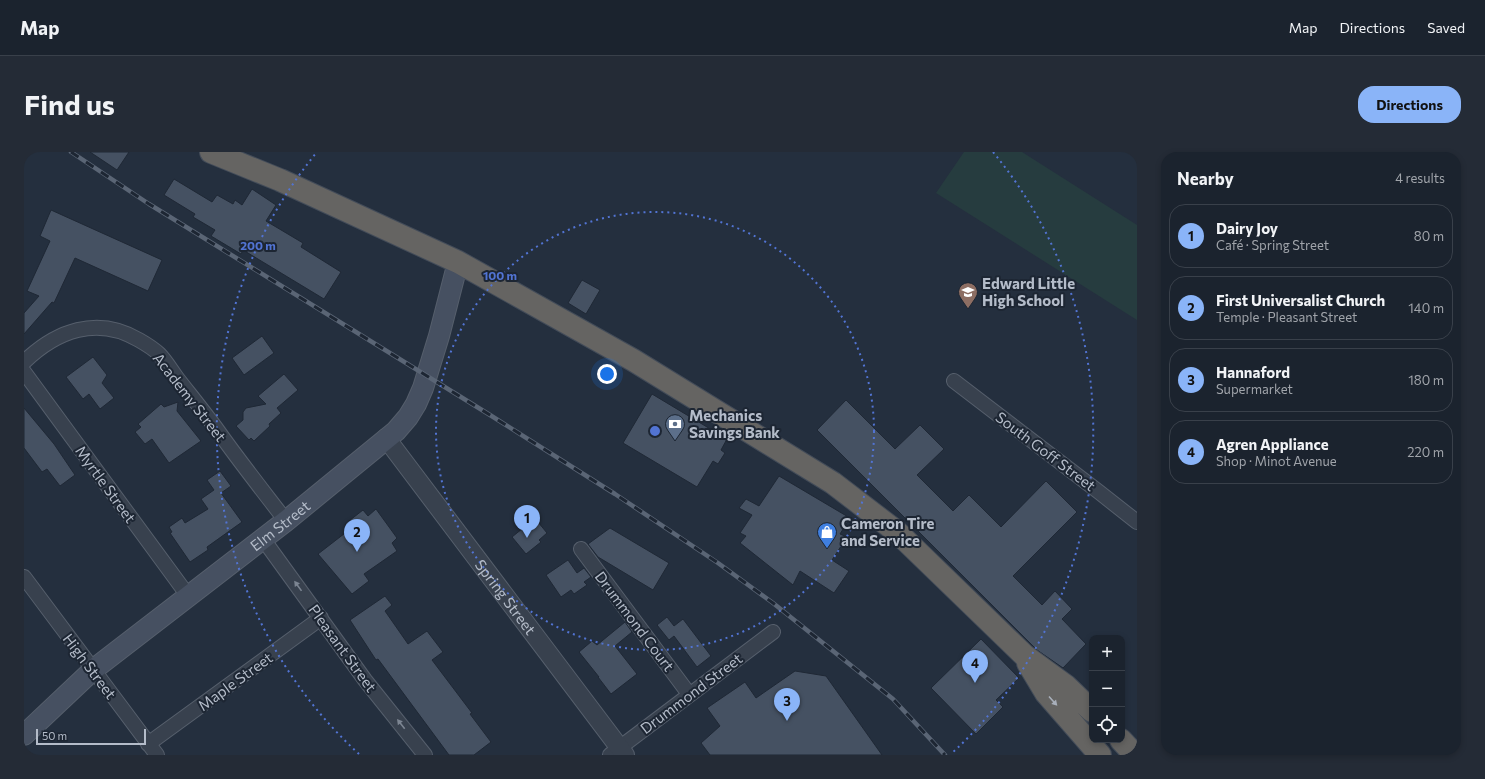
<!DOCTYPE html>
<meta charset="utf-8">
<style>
:root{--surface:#1b232e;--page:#242b36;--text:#f1f3f6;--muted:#a0a4aa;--line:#39404a;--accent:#8ab4f8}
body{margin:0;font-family:Commissioner,sans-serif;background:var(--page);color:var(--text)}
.controls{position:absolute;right:12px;bottom:12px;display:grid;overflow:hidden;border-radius:8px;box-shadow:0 2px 6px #0003}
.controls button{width:36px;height:36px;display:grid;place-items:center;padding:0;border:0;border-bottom:1px solid var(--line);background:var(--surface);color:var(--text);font:20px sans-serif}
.scale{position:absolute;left:12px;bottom:10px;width:110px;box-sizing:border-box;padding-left:4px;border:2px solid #b4bcc9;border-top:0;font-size:11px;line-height:14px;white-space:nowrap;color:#b4bcc9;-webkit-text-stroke:3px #1d2633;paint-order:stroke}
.you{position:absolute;left:583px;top:222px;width:14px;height:14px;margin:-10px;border:3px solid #fff;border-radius:50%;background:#1a73e8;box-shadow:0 0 0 6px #1a73e833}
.badge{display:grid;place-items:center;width:26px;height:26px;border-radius:50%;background:var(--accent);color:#111;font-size:13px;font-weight:700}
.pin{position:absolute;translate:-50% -33px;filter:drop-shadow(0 1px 2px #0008)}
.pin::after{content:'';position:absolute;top:21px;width:14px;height:12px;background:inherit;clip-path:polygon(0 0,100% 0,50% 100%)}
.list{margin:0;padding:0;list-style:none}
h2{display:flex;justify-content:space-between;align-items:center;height:52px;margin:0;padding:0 16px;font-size:17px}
h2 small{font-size:13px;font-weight:400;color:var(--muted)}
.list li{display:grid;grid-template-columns:26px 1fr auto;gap:12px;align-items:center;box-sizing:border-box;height:64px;margin:0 8px 8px;padding:0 8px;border:1px solid var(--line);border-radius:16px}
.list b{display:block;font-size:15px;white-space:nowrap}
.list p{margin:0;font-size:13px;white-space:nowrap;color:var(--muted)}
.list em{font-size:13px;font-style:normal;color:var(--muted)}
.icon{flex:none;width:22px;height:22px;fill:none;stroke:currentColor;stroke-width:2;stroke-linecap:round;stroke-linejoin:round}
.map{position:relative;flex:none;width:1113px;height:603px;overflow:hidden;border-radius:16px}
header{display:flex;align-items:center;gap:24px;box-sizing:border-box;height:56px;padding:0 20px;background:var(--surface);border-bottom:1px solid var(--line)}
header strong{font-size:19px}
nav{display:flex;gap:22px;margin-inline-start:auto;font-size:14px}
.intro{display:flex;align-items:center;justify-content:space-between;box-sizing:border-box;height:96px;padding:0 24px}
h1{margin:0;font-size:28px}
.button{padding:10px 18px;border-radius:16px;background:var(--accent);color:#111;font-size:14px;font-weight:700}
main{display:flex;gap:24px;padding:0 24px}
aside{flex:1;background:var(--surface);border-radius:16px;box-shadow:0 2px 6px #0003}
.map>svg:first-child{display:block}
.green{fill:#263c3f}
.building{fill:#455162;stroke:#1f2835}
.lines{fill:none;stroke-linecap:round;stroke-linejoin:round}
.minor-casing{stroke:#565f6c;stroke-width:16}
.tertiary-casing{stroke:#565f6c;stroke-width:20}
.secondary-casing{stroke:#565f6c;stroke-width:22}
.trunk-casing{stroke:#434c59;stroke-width:24}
.minor{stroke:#38414e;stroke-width:14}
.tertiary{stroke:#38414e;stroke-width:18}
.secondary{stroke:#465061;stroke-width:20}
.trunk{stroke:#656462;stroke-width:22}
.rail-casing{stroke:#5a6575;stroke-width:4.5}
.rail{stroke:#1d2633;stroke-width:3;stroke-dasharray:9;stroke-linecap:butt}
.oneway{fill:#7c8592}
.oneway2{fill:#a8afba}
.ring{fill:none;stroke:#5274d3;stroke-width:2;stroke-dasharray:2 4}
.labels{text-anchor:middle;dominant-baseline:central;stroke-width:4;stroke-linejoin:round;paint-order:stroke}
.poi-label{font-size:15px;font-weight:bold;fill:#b4bcc9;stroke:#1d2633;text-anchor:start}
.street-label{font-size:15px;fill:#b4bcc9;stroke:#1d2633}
.centre{fill:#5274d3;stroke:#1d2633;stroke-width:2}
.ring-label{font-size:12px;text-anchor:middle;font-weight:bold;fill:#5274d3;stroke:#1d2633;stroke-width:4;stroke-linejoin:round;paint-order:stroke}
</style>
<header>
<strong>Map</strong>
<nav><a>Map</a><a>Directions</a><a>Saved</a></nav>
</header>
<div class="intro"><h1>Find us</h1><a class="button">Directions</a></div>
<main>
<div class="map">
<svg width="1113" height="603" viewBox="0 0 1113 603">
<rect width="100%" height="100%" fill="#242f3e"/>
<path class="green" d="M940,0h58l115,73v95l-201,-127z"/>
<path class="building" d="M66,0h39l-12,18z
M150,27l38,23 5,-7 16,9 2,-4 7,5 10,-16 24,16 -10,16 37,22 -2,4 40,25 -17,27 -81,-49 -2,4 -30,-18 4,-6 -22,-13 2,-3 -31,-19z
M27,58l111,50 -14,31 -73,-33 -21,45 -2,-1 -28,32v-21l15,-17 -12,-5 23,-50 -10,-5z
M558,128l18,10 -14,24 -18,-11z
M238,184l12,17 -30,22 -12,-17z
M69,205l14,18 -5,8 12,15 -14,11 -11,-15 -6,5 -17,-22z
M260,222l14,16 -21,18 4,5 -12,11 1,2 -16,15 -3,-3 -2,2 -13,-14 7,-6v-8l3,-4 20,-4 -8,-8z
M628,242l75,45 -6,11 4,3 -7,11 -5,-3 -16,26 -74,-44z
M822,248l49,49 25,-24 24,24 -27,26 36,36 16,-16 32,32 45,-46 31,31 -64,64 29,29 13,-14 17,18 -10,10 24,25 -23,24 -26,-18 -220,-220z
M154,250l-1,9 24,30 -32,22 -17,-24 -7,5 -10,-12 6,-5 -3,-3 23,-20 3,3z
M0,256l30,36 21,31 -15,11 -13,-17 -5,3 -18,-24z
M196,319l11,15 -10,7 21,29 -35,25 1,3 -18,12 -20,-29 2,-1 -3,-5 13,-9 3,5 23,-14 -7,-10 13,-9 -7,-10z
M755,324l71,42 -10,16 7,3 -15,23 17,11 -15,22 -34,-22 -7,14 -53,-42 6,-7 -6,-3 12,-18 -13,-7 7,-9 13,7z
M352,357l21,29 -5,5 5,8 -33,23 5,7 -17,13 -34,-40 31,-24 -4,-6 18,-14 5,6z
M514,370l9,11 -8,7 2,2 -15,12 -14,-17 16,-13 3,4z
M586,376l59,35 -16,27 -55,-33 -10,-13z
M544,408l9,13 7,-5 7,9 -7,5 3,3 -13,9 -3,-4 -10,7 -15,-22z
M361,444l7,9 -7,6 23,33 19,-13 16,21 -11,8 40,53 -2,1 21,28 -17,13h-25l-71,-96 -2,1 -26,-40z
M643,465l7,9 9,-7 28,37 -14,11 -23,-31 -5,4 -12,-15z
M601,470l7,10 -17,14 22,28 -26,20 -13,-17h1l-20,-25 13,-11 5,4z
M957,487l38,39 -23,22 7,7 -27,27 -45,-46z
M771,519l31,5 56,79h-172l-9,-12 19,-17 -13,-18 38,-26 11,16z"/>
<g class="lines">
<g class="minor-casing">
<path id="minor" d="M0,210c32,-31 73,-47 115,-22 7,4 14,8 20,14 7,7 12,16 18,24 14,18 28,35 41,53 22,31 45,60 68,90
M0,220l165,225
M930,229l145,111 38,30
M239,387l102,141 60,75
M557,397l108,145
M0,425l133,178
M124,592l173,-126
M586,603l163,-123"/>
</g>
<g class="tertiary-casing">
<g id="tertiary">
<path id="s1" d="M362,286l239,317"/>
</g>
</g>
<g class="secondary-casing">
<g id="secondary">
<path id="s2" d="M0,583l70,-66 192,-148 110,-90 12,-14 8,-13 7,-16 16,-52 19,-74"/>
</g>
</g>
<g class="trunk-casing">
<path id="trunk" d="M187,0l69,28 178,82 175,98 200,123 64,49 128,124 41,30 26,25
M1004,511l18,30 54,62
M1097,588l14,15"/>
</g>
<use href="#minor" class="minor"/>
<use href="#tertiary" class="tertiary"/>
<use href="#secondary" class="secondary"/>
<use href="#trunk" class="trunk"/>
<g class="rail-casing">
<path id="rail" d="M47,0l78,52 341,211 125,79 103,69 55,40 120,96 52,56"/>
</g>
<use href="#rail" class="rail"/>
</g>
<defs><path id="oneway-solid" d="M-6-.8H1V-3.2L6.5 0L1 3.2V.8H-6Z"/></defs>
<g class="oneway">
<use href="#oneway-solid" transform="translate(274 434) rotate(-126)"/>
<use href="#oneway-solid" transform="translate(377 572) rotate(-128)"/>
</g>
<use class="oneway2" href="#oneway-solid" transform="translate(1029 549) rotate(48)"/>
<g class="ring">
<circle cx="631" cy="279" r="219"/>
<path d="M335 602A438 438 0 0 1 293 0M969 0A438 438 0 0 1 927 602"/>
</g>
<defs>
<g id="school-pin" transform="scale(1)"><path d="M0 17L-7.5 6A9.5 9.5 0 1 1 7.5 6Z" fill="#8d6e63" stroke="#1d2633"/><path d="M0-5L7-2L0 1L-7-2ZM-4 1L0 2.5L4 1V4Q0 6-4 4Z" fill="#fff"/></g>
<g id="bank-pin" transform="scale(1)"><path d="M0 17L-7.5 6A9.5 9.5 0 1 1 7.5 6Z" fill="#5c6f8a" stroke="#1d2633"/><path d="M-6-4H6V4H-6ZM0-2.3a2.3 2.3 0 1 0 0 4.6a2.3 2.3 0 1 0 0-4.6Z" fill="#fff"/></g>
<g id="shop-pin" transform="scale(1)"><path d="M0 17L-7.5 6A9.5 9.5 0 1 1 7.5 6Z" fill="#3f7fe0" stroke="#1d2633"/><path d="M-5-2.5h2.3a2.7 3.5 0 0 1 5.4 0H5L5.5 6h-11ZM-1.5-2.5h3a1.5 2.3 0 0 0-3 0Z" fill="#fff"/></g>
</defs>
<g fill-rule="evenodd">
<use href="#school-pin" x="944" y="140"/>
<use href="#bank-pin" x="651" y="272"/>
<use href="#shop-pin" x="803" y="380"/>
</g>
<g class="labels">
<g class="poi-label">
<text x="958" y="131">Edward Little<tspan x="958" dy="17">High School</tspan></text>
<text x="665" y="263">Mechanics<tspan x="665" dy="17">Savings Bank</tspan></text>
<text x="817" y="371">Cameron Tire<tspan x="817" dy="17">and Service</tspan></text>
</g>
<g class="street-label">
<text transform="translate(166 245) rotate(52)">Academy Street</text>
<text transform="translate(1022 299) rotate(37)">South Goff Street</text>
<text transform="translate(82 332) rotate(54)">Myrtle Street</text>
<text stroke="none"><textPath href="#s2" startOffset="331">Elm Street</textPath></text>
<text stroke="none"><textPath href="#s1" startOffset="199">Spring Street</textPath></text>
<text transform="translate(611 469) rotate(53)">Drummond Court</text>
<text transform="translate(319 496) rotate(54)">Pleasant Street</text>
<text transform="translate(66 514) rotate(53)">High Street</text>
<text transform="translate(211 529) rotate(-36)">Maple Street</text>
<text transform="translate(667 541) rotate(-37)">Drummond Street</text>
</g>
</g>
<circle cx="631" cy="279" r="6" class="centre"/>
<g class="ring-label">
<text x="234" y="98">200 m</text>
<text x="476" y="128">100 m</text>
</g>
</svg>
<div class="controls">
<button>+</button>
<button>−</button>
<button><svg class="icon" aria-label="locate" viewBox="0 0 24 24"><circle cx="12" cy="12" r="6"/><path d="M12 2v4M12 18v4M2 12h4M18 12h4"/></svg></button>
</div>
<div class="scale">50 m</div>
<div class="you"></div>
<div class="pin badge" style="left:503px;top:386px">1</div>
<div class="pin badge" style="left:333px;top:400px">2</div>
<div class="pin badge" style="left:763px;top:569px">3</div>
<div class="pin badge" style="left:951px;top:531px">4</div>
</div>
<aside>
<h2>Nearby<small>4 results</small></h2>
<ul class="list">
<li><span class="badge">1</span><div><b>Dairy Joy</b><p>Café · Spring Street</p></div><em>80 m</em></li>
<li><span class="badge">2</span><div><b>First Universalist Church</b><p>Temple · Pleasant Street</p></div><em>140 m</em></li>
<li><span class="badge">3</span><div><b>Hannaford</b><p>Supermarket</p></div><em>180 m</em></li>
<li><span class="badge">4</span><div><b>Agren Appliance</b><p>Shop · Minot Avenue</p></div><em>220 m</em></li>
</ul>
</aside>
</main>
